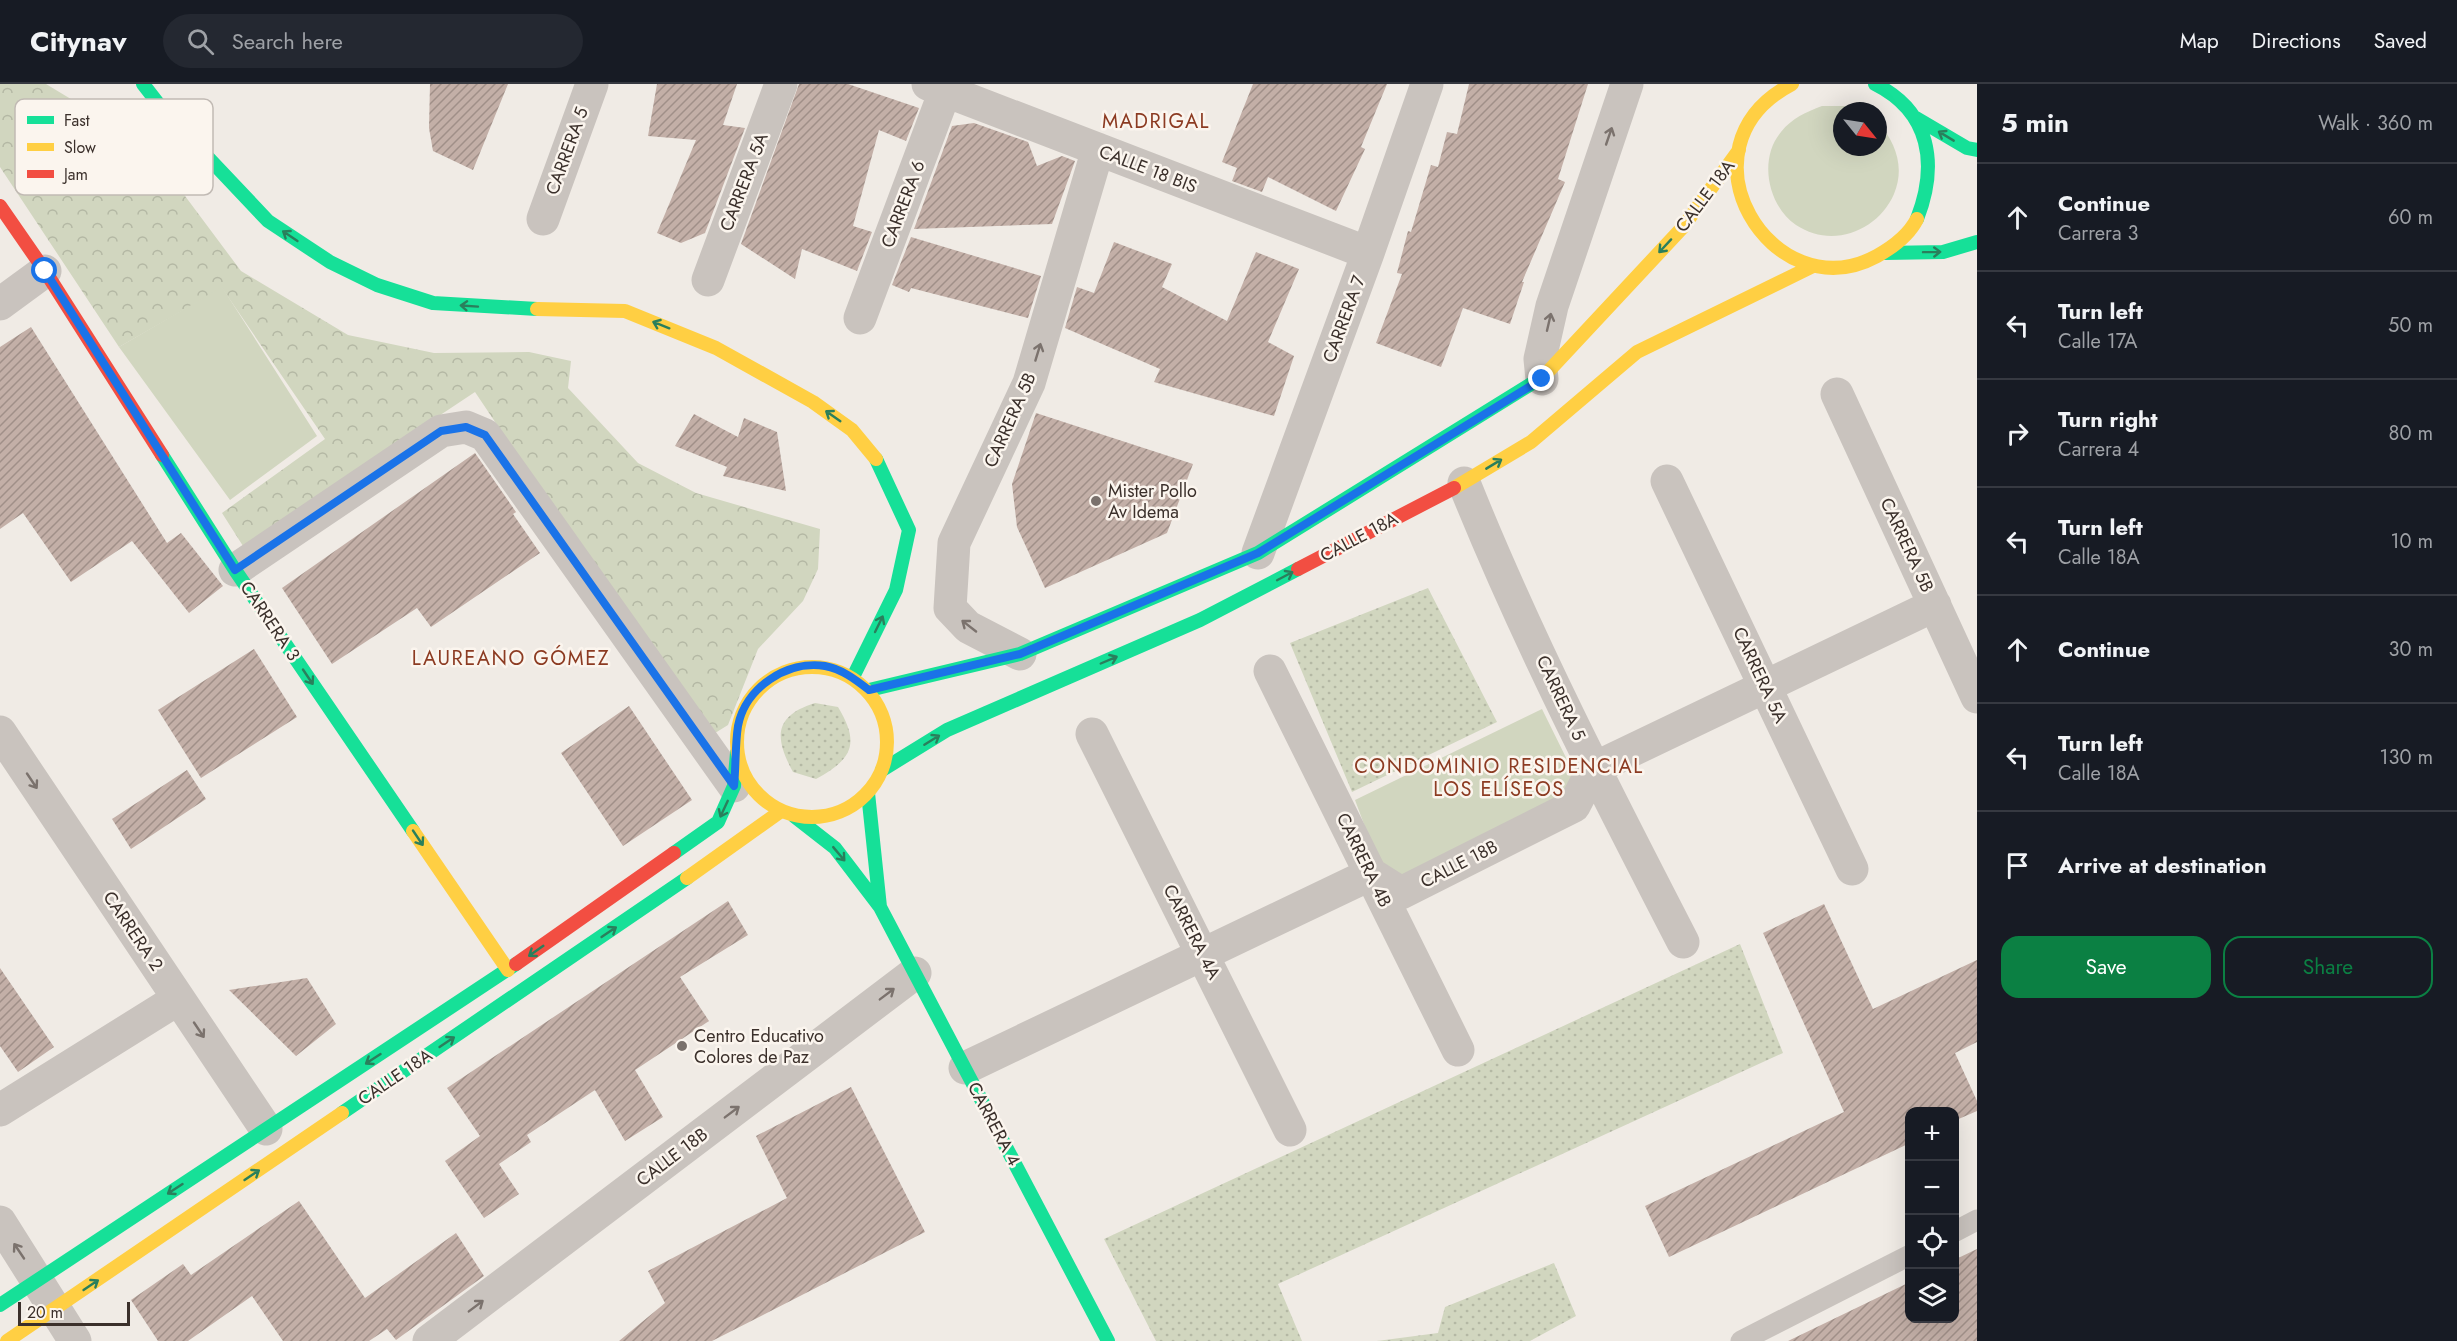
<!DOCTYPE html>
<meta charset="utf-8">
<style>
:root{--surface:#171b24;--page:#242831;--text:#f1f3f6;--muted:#9ea1a6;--line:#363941;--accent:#0b8043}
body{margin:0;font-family:Jost,sans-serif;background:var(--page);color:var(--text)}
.controls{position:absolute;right:18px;bottom:18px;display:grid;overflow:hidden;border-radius:12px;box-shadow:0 6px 24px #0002}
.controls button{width:54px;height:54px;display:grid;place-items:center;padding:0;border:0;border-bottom:2px solid var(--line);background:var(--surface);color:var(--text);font:30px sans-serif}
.compass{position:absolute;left:1833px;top:18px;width:54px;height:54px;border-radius:50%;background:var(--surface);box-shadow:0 6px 24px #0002;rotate:120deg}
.scale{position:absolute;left:18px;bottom:15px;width:112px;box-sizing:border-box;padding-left:6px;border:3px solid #3b302b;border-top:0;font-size:16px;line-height:21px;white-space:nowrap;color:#3b302b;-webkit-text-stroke:4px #fbf5ee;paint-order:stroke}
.stop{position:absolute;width:18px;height:18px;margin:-14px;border:4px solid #1a73e8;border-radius:50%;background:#fff}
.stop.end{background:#1a73e8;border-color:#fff;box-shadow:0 2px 6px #0008}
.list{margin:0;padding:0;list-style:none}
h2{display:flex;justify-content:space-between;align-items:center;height:78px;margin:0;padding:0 24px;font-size:26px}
h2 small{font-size:20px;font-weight:400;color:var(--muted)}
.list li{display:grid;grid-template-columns:39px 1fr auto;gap:18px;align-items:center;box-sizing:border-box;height:108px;padding:0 24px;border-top:2px solid var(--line)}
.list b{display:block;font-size:22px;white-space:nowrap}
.list p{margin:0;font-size:20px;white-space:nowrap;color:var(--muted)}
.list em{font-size:20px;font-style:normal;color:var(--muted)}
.actions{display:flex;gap:12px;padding:18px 24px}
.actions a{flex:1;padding:14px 0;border:2px solid var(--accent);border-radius:18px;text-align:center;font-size:21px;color:var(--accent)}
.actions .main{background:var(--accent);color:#fff}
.icon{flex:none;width:33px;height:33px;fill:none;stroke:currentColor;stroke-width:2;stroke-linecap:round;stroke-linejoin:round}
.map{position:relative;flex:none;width:1977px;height:1257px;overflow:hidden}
header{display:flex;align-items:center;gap:36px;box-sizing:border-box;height:84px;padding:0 30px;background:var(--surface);border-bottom:2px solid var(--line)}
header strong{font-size:28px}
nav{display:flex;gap:33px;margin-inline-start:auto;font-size:21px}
.search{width:420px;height:54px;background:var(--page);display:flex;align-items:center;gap:15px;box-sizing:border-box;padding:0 21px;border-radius:33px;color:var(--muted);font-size:22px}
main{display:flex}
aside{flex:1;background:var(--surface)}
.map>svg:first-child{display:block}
.grass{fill:url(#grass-dots)}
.park{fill:url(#park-crowns)}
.garden{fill:#d1d6bf}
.building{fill:url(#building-hatch)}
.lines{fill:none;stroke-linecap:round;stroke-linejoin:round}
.lane{stroke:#c9c3be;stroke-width:21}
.street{stroke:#c9c3be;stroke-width:33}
.fast{stroke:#16e098;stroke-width:14}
.slow{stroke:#ffcf43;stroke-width:14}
.jam{stroke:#f24e42;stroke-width:14}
.oneway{stroke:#7b726d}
.oneway2{stroke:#2a7f5c}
.route{stroke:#1a73e8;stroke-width:8}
.poi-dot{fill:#7a716c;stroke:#fbf5ee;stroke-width:2}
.labels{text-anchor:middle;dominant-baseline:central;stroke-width:5;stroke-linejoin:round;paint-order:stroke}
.street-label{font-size:18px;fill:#3b302b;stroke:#fbf5ee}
.poi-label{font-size:18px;fill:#3b302b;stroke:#fbf5ee;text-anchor:start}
.neighbourhood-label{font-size:20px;letter-spacing:1.5px;fill:#8c3b22;stroke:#fbf5ee}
.key{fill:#fbf5ee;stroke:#c1bab4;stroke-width:1.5}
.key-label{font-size:16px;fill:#3b302b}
</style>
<header>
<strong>Citynav</strong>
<div class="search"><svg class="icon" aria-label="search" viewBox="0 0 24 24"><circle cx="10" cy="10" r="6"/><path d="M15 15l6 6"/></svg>Search here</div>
<nav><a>Map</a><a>Directions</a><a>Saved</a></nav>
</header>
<main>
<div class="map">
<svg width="1977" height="1257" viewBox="0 0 1977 1257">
<defs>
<pattern id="grass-dots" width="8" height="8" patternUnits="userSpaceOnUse" patternTransform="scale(1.5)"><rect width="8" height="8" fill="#d1d6bf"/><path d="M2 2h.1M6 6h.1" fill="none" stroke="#b4b8a4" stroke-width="1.8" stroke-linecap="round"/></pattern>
<pattern id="park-crowns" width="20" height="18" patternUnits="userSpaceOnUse" patternTransform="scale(1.5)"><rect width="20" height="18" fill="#d1d6bf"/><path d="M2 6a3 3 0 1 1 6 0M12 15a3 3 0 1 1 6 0" fill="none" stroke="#b4b8a4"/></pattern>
<pattern id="building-hatch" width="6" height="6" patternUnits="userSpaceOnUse" patternTransform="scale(1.5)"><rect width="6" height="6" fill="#c3afa7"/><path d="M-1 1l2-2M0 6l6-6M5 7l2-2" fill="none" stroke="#a08f88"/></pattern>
</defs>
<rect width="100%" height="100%" fill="#f0ebe5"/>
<path class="grass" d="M1428,504l69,134 -145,70 -62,-149z
M815,619l23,4c22,36 15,52 -22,72l-23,-7c-19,-35 -19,-56 22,-69z
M1740,860l43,109 -505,231 24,57h-146l-52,-102z
M1554,1179l22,53 -46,25h-153l61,-8 7,-26z"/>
<path class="park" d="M0,0h46l101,61 94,126 107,64 86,18 95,-1 42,9 -3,27 70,75 58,30 124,36 -2,40 -15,32 -45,48 -30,76 -21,13 -232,-346 -232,154 -21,-33 103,-74 -103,-151 -103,59 -119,-180z"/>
<path class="garden" d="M1822,22h26l12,5h-18v36h36v-24c18,19 27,45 16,71 -16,37 -62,55 -98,31 -28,-19 -38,-66 -15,-93 11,-14 25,-20 41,-26z
M222,203l95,149 -87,64 -111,-153z
M1542,625l40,81 -196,93 -31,-83z"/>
<path class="building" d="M430,0h78l-35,86 -40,-19 -4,-23z
M657,0h80l-14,41 22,3 -40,105 -24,10 -24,-10 39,-93 -48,-4z
M799,0h49l71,24 -13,33 -27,-11 -26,96 19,6 -15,39 -55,-22 -7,30 -54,-35z
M1253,0h134l-26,63 4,2 -29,62 -68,-34 -6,15 -30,-11 5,-13 -15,-6z
M1469,0h119l-30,95 7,3 -43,100h2l-14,42 -47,-16 -22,59 -65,-24 26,-69 -5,-1 11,-42 3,1 20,-67 7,2 9,-35 10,2z
M974,39l54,19 9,24 25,-10 13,5 -23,63 -138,5 38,-103z
M911,153l130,39 -13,42 -117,-30 -2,4 -17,-7z
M1114,158l58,22 -10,23 65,34 29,-69 43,17 -31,73 26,14 -20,60 -120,-34 6,-13 -95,-41 12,-41 17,6z
M31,243l136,216 14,-10 42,53 -34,27 -57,-72 -61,41 -48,-69 -23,16v-182z
M1036,329l157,51 -26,69 -122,55 -28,-61 -5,-43z
M694,330l44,23 6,-19 33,14 9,59 -63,-15 4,-9 -52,-21z
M475,369l41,59 -3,2 27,39 -109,74 -14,-19 -85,56 -50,-76z
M254,565l43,68 -96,61 -43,-68z
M629,622l63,94 -69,46 -62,-93z
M187,686l19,29 -75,50 -19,-30z
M728,817l20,34 -68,42 29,44 -74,49 28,47 -38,24 -30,-51 -68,45 4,7 -32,22 20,30 -35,24 -39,-57 35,-25 -33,-48z
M1824,820l49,105 104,-49v82l-22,11 22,48v10l-23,10v-9h-44v31l-241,114 -24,-51 199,-94 -81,-179z
M0,884l54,79 -36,25 -18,-26z
M307,894l29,46 -40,32 -67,-66z
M851,1003l74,145 -213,109h-93l46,-38 -17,-32 139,-73 -31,-62z
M299,1117l66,97 91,-65 28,43 -88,64 -9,-11 -18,12h-86l-31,-45 -64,45h-30l-27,-41 52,-36 8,11z
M1977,1165v92h-189l122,-59v36h44v-58z"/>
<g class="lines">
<path class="lane" d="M1954,1148l23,-12
M1741,1257l169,-86"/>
<path class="street" d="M928,0l440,169
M543,135l49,-135
M708,196l73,-196
M0,220l45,-33
M860,234l85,-227
M1542,295l-2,-20 12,-53 75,-222
M1837,310l140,303
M1667,397l185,388
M1464,399c63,157 141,308 219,459
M1258,469l110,-300 59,-169
M235,486l206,-139 25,-4 19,8 249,351
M1020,570l-52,-27 -18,-19 4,-65 75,-160 69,-234
M1270,587l188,379
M0,648l266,397
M1092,650l198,396
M965,984l406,-194 30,19 173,-87 19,-37 342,-164
M0,1026l178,-111
M0,1138l75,119
M429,1257l486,-368"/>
<path class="fast" d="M143,0l21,27 104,110 62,41 47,23 56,18 104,6
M1875,0c56,28 63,81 42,135
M1916,34l51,30 10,2
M1885,169l58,-1 34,-10
M162,371l73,115 178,261
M853,593l43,-87 13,-60 -33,-71
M869,606l151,-36 238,-101 286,-177
M882,686l65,-40 253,-110 98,-51
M868,709l12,114
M794,732l41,32 45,59 228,434
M674,769l44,-31 16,-36 3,-33
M342,1029l345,-235
M0,1221l516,-341"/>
<path class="slow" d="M1792,0c-121,63 -20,229 85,172 16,-9 32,-21 40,-37
M537,225l88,2 91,37 97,54 39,28 24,29
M1544,292l139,-149 56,-77
M1454,404l77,-46 106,-90 176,-86
M737 658a75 75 0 1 1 150 0a75 75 0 1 1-150 0Z
M413,747l95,139
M687,794l94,-67
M7,1257l335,-228"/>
<path class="jam" d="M0,122l45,65 117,184
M1298,485l156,-81
M516,880l158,-111"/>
</g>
<defs><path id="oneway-shaft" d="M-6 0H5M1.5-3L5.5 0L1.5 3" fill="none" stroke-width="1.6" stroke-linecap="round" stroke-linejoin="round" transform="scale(1.5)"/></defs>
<g class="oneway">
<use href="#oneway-shaft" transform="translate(1609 52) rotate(-71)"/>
<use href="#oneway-shaft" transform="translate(1549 238) rotate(-77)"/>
<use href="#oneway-shaft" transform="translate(1038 268) rotate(-73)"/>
<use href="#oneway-shaft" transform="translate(969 542) rotate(-142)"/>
<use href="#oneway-shaft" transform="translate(32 697) rotate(56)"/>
<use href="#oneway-shaft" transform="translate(887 910) rotate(-37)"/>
<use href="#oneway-shaft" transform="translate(199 946) rotate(56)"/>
<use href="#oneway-shaft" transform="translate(732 1028) rotate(-37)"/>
<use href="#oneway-shaft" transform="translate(19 1167) rotate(-124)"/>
<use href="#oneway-shaft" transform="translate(476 1222) rotate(-37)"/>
</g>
<g class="oneway2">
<use href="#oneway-shaft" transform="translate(1946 52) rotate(-149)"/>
<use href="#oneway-shaft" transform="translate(290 152) rotate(-146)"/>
<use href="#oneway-shaft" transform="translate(1665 162) rotate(133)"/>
<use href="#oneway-shaft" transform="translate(1932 168) rotate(-1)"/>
<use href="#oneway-shaft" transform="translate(469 222) rotate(-176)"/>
<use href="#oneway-shaft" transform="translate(661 241) rotate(-158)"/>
<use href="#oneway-shaft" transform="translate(833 332) rotate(-145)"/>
<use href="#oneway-shaft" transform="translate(1494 380) rotate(-31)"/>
<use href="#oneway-shaft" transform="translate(1285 492) rotate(-28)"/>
<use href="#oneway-shaft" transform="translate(879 540) rotate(-64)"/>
<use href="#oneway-shaft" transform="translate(1109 576) rotate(-23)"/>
<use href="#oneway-shaft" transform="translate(308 593) rotate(56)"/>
<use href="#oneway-shaft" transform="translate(932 656) rotate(-32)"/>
<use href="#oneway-shaft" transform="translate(724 725) rotate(115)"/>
<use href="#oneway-shaft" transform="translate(418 754) rotate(56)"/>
<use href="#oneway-shaft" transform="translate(839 770) rotate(50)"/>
<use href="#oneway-shaft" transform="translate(609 848) rotate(-34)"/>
<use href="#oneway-shaft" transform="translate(536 867) rotate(145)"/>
<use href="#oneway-shaft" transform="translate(447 958) rotate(-34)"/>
<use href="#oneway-shaft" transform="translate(373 975) rotate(147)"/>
<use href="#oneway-shaft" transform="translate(252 1091) rotate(-34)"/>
<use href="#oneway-shaft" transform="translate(175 1105) rotate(147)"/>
<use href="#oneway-shaft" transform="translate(91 1201) rotate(-34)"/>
</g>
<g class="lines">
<path class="route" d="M45,187l190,299 206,-139 25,-4 19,8 249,351c2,-19 1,-41 4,-60 7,-38 49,-66 87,-60 17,3 31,14 44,24l151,-36 238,-101 284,-174"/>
</g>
<g class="poi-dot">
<circle cx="1096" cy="417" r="6"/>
<circle cx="682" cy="962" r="6"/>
</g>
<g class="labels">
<g class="street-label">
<text transform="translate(567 67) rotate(-70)">CARRERA 5</text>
<text transform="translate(1148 85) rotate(21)">CALLE 18 BIS</text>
<text transform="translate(744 98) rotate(-69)">CARRERA 5A</text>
<text transform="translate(1705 112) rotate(-53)">CALLE 18A</text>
<text transform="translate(903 120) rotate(-69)">CARRERA 6</text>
<text transform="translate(1344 235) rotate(-70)">CARRERA 7</text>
<text transform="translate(1010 336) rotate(-66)">CARRERA 5B</text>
<text transform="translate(1359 453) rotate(-28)">CALLE 18A</text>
<text transform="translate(1907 461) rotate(65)">CARRERA 5B</text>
<text transform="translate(270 537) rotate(56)">CARRERA 3</text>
<text transform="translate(1760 591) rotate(65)">CARRERA 5A</text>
<text transform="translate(1561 614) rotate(65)">CARRERA 5</text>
<text transform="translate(1364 776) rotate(64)">CARRERA 4B</text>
<text transform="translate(1459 780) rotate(-27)">CALLE 18B</text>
<text transform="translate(133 847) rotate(56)">CARRERA 2</text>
<text transform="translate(1192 848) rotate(63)">CARRERA 4A</text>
<text transform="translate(395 993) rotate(-34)">CALLE 18A</text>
<text transform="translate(994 1040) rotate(62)">CARRERA 4</text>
<text transform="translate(672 1073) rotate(-37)">CALLE 18B</text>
</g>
<g class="poi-label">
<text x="1108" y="407">Mister Pollo<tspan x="1108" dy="21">Av Idema</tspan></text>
<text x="694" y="952">Centro Educativo<tspan x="694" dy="21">Colores de Paz</tspan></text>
</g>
<g class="neighbourhood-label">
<text x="1156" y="37">MADRIGAL</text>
<text x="511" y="574">LAUREANO GÓMEZ</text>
<text x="1499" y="682">CONDOMINIO RESIDENCIAL<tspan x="1499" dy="23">LOS ELÍSEOS</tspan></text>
</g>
</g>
<rect x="15" y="15" width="198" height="96" rx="9" class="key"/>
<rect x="27" y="32" width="27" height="8" fill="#16e098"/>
<rect x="27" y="59" width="27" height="8" fill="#ffcf43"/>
<rect x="27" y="86" width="27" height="8" fill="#f24e42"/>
<g class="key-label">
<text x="64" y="42">Fast</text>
<text x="64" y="69">Slow</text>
<text x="64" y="96">Jam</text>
</g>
</svg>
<div class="controls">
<button>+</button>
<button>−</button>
<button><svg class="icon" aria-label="locate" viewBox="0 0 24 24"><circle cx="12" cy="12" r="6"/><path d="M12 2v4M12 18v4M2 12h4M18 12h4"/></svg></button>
<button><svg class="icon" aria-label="layers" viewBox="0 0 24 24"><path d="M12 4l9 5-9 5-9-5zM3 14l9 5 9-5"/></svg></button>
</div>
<svg class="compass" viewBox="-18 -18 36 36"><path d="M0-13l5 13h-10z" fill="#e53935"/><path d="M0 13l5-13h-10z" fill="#9ea1a6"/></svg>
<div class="scale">20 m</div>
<div class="stop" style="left:45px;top:187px"></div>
<div class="stop end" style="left:1542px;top:295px"></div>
</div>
<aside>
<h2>5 min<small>Walk · 360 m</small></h2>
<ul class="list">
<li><svg class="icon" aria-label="ahead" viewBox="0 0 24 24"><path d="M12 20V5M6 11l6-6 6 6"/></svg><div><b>Continue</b><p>Carrera 3</p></div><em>60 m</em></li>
<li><svg class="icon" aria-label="left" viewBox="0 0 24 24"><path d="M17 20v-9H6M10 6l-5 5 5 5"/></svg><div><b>Turn left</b><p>Calle 17A</p></div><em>50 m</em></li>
<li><svg class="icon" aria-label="right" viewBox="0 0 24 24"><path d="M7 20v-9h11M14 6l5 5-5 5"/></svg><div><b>Turn right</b><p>Carrera 4</p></div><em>80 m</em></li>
<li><svg class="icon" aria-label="left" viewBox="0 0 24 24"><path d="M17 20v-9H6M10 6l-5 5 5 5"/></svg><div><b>Turn left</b><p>Calle 18A</p></div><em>10 m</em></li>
<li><svg class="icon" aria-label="ahead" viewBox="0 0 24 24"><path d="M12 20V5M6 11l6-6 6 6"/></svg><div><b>Continue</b></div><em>30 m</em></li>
<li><svg class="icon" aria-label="left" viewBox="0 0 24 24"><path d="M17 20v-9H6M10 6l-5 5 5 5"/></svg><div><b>Turn left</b><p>Calle 18A</p></div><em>130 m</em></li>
<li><svg class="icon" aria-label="arrive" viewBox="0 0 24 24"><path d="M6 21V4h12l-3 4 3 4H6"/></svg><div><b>Arrive at destination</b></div></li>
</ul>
<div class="actions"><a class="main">Save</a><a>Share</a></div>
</aside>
</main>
